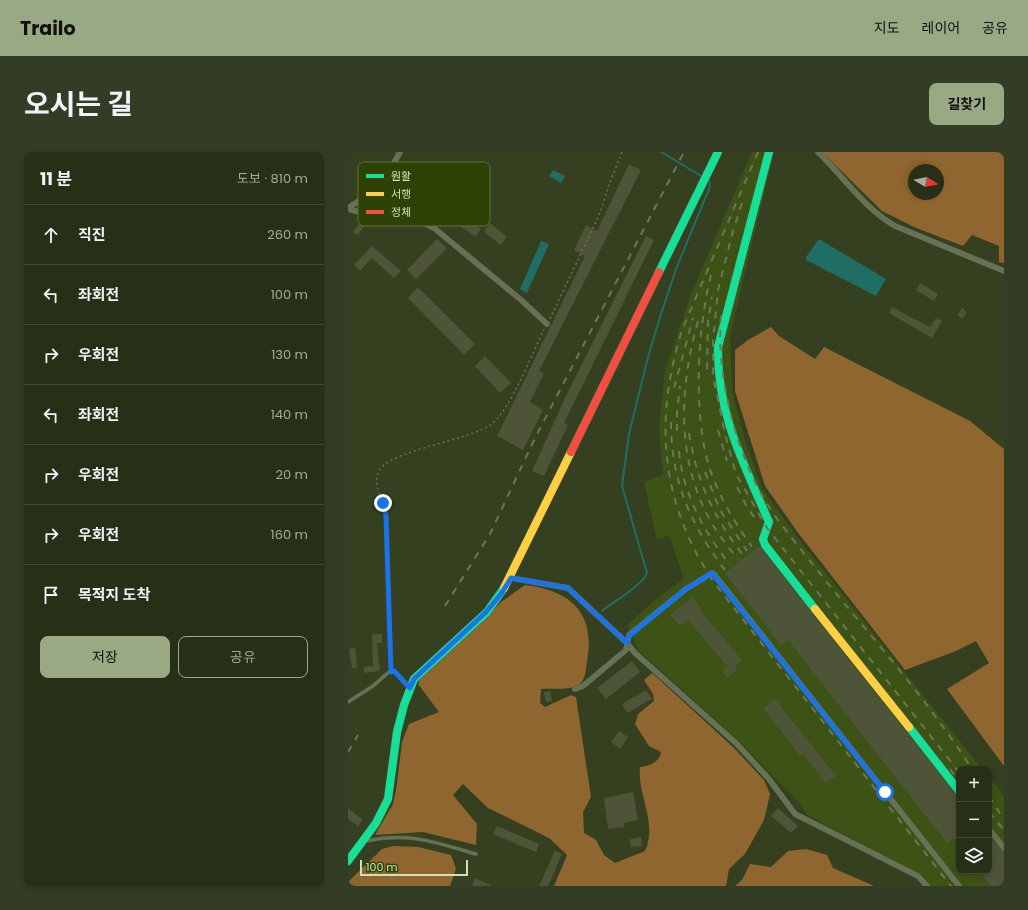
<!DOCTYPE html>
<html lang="ko">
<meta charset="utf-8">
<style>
:root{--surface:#273017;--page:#333c24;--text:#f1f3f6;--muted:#a4a9a1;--line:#434b36;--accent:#99a984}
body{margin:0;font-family:Poppins,"Noto Sans KR",sans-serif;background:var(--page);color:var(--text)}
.controls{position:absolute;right:12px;bottom:12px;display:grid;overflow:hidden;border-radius:8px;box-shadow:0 2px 6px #0003}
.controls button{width:36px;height:36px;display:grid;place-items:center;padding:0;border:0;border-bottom:1px solid var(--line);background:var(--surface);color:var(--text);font:20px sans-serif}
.compass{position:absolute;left:560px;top:12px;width:36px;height:36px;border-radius:50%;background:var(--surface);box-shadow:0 2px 6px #0003;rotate:100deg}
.scale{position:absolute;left:12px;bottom:10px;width:108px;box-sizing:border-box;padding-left:4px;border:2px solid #cfe1ba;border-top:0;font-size:11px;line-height:14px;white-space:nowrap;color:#cfe1ba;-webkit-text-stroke:3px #2d4204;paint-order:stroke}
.stop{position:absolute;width:12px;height:12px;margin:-9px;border:3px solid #1a73e8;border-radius:50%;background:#fff}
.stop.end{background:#1a73e8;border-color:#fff;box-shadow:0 1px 4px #0008}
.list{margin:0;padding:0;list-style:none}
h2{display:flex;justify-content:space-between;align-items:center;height:52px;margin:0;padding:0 16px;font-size:17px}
h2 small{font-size:13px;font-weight:400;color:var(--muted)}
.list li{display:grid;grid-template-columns:26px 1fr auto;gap:12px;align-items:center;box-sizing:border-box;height:60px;padding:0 16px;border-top:1px solid var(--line)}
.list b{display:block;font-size:15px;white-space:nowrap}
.list em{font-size:13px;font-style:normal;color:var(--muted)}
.actions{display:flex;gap:8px;padding:12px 16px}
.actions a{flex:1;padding:9px 0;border:1px solid var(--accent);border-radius:8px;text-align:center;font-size:14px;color:var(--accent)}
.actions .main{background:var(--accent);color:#111}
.icon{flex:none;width:22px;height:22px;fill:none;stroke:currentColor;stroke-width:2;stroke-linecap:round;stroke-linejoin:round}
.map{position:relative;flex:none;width:656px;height:734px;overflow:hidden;border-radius:8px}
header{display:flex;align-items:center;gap:24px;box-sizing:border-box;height:56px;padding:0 20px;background:var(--accent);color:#111}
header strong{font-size:19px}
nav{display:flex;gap:22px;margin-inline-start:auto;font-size:14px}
.intro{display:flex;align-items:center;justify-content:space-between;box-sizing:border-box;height:96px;padding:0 24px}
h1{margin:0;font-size:28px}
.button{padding:10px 18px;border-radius:8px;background:var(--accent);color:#111;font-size:14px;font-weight:700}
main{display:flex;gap:24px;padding:0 24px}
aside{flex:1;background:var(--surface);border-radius:8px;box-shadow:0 2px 6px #0003}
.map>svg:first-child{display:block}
.built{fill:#3d5316}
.forest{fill:#8f662f;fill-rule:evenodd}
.water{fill:#206d64}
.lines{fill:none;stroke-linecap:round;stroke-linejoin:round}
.stream{stroke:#206d64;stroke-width:2}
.building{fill:#4e5437}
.lane-casing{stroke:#505b40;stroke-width:4}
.street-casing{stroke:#505b40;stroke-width:6}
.fast-casing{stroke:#505b40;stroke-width:9}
.slow-casing{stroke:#505b40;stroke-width:9}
.jam-casing{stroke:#505b40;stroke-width:9}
.path{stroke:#69725a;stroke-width:1.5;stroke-dasharray:2 3;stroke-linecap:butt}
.lane{stroke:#667155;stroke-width:3}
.street{stroke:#667155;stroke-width:5.5}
.fast{stroke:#16e098;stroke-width:8}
.slow{stroke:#ffcf43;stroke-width:8}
.jam{stroke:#f24e42;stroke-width:8}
.rail{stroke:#6b765b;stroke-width:2;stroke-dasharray:7 7;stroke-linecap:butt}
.route{stroke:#1a73e8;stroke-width:5}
.key{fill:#2d4204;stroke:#5e723b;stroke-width:1}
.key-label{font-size:11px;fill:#cfe1ba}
</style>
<header>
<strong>Trailo</strong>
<nav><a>지도</a><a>레이어</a><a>공유</a></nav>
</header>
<div class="intro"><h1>오시는 길</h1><a class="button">길찾기</a></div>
<main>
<aside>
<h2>11 분<small>도보 · 810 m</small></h2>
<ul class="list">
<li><svg class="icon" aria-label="ahead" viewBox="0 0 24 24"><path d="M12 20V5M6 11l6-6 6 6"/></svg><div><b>직진</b></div><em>260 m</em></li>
<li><svg class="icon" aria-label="left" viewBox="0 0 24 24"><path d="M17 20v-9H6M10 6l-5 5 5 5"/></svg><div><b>좌회전</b></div><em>100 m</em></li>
<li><svg class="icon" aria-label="right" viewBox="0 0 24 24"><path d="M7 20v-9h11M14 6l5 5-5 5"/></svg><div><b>우회전</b></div><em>130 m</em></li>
<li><svg class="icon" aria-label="left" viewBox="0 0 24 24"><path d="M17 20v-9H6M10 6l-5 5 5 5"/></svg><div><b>좌회전</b></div><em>140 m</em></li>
<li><svg class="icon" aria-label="right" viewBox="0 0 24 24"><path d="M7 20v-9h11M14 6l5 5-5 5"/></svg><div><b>우회전</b></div><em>20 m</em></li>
<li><svg class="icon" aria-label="right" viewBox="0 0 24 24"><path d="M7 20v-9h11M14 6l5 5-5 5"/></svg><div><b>우회전</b></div><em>160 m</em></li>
<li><svg class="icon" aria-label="arrive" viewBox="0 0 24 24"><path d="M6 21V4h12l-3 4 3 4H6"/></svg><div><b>목적지 도착</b></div></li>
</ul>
<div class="actions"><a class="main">저장</a><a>공유</a></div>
</aside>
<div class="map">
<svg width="656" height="734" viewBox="0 0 656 734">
<rect width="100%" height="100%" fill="#34401f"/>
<path class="built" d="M404,0h22l-44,184 2,55 13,50 17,47 35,49 185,232h-23v102h30v-94l15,19v90h-74l-8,-11 -115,-60 -8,-12 -61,-63 -100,-90 -11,-25 33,-29 24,-17 -15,-44 -12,5 -13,-58 19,-7 -4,-46 6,-58 25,-74z"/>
<path class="forest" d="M474,0h182v111l-5,-1v-16l-27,-11 -9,11 -49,-19 -32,-16zM566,18h24v24h-24z
M423,175l8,9 36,23 9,-12 146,74 34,28v317l-57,-77 42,-26 -13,-22 -20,10 -51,19 -106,-136 -34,-48 -30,-95v-41l13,-10z
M177,433c45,5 71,28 62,76 -1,7 -1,18 -7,23 -10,7 -28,4 -39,5l-1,14 5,4 26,-12 5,2 15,100 -8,15 1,21 12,7 8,15 11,8 30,-12c13,-28 -8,-56 -5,-84 9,-1 19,-4 21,-15l-12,-6 -14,-22 3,-10 16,-13 -1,-7 -9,-14 8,-7 81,74 31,33 6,14 -6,26 -19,34 -16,15 -3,17h-172l13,-31 -18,-17 -61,-30 -25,-24 -10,11 24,29 -1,21 -53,-13 -48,3 18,-31 3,-14 6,-48 7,-18 30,-12 -21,-28 3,-8 57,-50 23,-24z
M45,694l25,1 33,8 5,14 -6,17h-102v-4l34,-33z
M458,697l21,6 6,13 41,18h-139l7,-6 8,-16 21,3 17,-16z"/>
<path class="water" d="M205,18l12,6 -4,7 -12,-7z
M471,87l67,40 -10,17 -70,-36v-3z
M193,89l8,3 -22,49 -7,-4z"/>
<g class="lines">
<path class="stream" d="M313,0l42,25
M254,459c10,-8 42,-27 45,-38l-25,-87 7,-52 19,-77 13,-43 15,-45 33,-80 1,-6 -3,-4"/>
</g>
<path class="building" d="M281,12l12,6 -102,201 5,2 -14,29 13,8 -20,40 -26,-14 88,-180 -11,-6 12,-25 11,6z
M57,23l39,29 2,-2 35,27 -6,8 -66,-50 -10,14 -9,-7z
M12,70l5,3 -7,10 -5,-3z
M142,71l17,14 -6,8 -17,-13z
M298,84l8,4 -90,183 4,2 -24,51 -12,-5 34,-75z
M89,87l10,9 -31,31 -9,-9z
M24,94l29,25 -7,7 -22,-20 -12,13 -6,-6z
M572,131l18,11 -4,7 -18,-11z
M70,135l57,57 -11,11 -56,-57z
M544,155l38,20 6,-9 6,3 -10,17 -43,-25z
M614,156l5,4 -5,7 -5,-4z
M137,204l26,27 -11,10 -25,-27z
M411,394l196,248 4,2v49l-5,-7 -7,5 -159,-203 -7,5 -56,-72z
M344,445l9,11 -1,2 42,50 -7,6 3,3 -11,9 -5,-7 6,-4 -40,-47 -8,6 -10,-11z
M24,482h10v9h-5l3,28 -16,2v-6l9,-1z
M7,496l2,19 -5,1 -3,-19z
M284,509l8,11 -34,27 -9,-11z
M298,538l6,9 -25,14 -5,-9z
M202,539l2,10 -6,1 -2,-10z
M427,547l61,77 -10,7 -23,-29 -3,2 -37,-48z
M271,579l9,6 -8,12 -9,-7z
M285,640l5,28 -14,3v4l-16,2 -4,-31z
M0,656l15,12 -5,6 -10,-7z
M430,656l20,18 -7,7 -20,-17z
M149,674l42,18 -3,8 -43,-18z
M641,684l15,17v33h-13l-12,-15h10z
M293,685l1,9 -11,1 -1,-8z
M207,699l7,3 -14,32h-9z
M127,726l18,8h-21z"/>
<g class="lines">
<g class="lane-casing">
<path id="lane" d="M0,550l25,-16 16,-14 5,-1 16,17
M18,689c43,-9 69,1 110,13"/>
</g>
<g class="street-casing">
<path id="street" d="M470,0c26,25 46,56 77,74l109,45
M0,56c23,-14 40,-32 52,-56
M0,57l22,6 14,-6 16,1 34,18 86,71 27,25
M163,426l57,10 59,55 8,10 101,90 33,36 26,35 123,62 9,10
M227,537l8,-3 43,-36 3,-15 57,-46 26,-16 2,1 245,312
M641,677l15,19"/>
</g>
<g class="fast-casing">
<path id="fast" d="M421,0l-51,195c-1,67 25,115 51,175l-6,17 2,6 50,64
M311,120l59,-120
M561,575l50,64
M0,709l28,-38 12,-24 9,-67 7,-27 10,-26 73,-67 17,-24"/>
</g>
<g class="slow-casing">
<path id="slow" d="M156,436l67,-136
M467,457l94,118"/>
</g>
<g class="jam-casing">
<path id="jam" d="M223,300l88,-180"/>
</g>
<path class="path" d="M202,167l50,-106 10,-31 12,-30
M43,516c-3,-37 -2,-75 -3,-112 -1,-13 0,-26 -1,-39 -2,-16 -16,-31 -8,-46 10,-21 90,-30 113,-47 18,-14 41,-72 52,-95"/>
<use href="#lane" class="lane"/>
<use href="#street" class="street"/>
<use href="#fast" class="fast"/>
<use href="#slow" class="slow"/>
<use href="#jam" class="jam"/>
<path class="rail" d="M410,0l-76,178c-28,90 -22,171 31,251l238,305
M394,51l-9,28 -15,59 -5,51v35l12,58 11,40 31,54 192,244
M363,123c-14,54 -19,148 1,200 10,27 24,49 40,72
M373,164c-5,54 13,128 39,176 18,32 43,59 65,88 50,61 104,122 147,189
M350,169c-19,67 -22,139 13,201 8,13 17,25 27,37
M359,217l1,-48 4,-24
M326,236l19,-70
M323,270c0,58 19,102 54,148
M370,278l9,31
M329,279v-19l3,-26
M341,281c8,49 24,83 54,122
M331,299c4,44 25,80 51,114
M357,320l15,38 27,41
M389,335l9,18 12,18
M97,454l45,-72 45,-96 149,-286
M0,600l10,-17
M602,617l9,12
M641,644l15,24
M641,660l15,18"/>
</g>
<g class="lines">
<path class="route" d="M35,351l3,13 5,156 3,-1 16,17 4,-9 72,-67 15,-18 10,-16 57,10 59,55 2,-7 57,-47 26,-16 173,219"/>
</g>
<rect x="10" y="10" width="132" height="64" rx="6" class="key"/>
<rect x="18" y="22" width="18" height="4" fill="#16e098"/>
<rect x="18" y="40" width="18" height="4" fill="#ffcf43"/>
<rect x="18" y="58" width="18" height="4" fill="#f24e42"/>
<g class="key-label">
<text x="43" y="28">원활</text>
<text x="43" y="46">서행</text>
<text x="43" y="64">정체</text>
</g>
</svg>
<div class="controls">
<button>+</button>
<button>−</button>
<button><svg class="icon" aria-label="layers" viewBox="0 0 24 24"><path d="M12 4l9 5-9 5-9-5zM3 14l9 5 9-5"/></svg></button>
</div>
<svg class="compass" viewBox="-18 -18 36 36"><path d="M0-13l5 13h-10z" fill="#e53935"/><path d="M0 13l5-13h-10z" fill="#a4a9a1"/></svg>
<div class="scale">100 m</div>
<div class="stop" style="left:537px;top:640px"></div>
<div class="stop end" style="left:35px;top:351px"></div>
</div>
</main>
